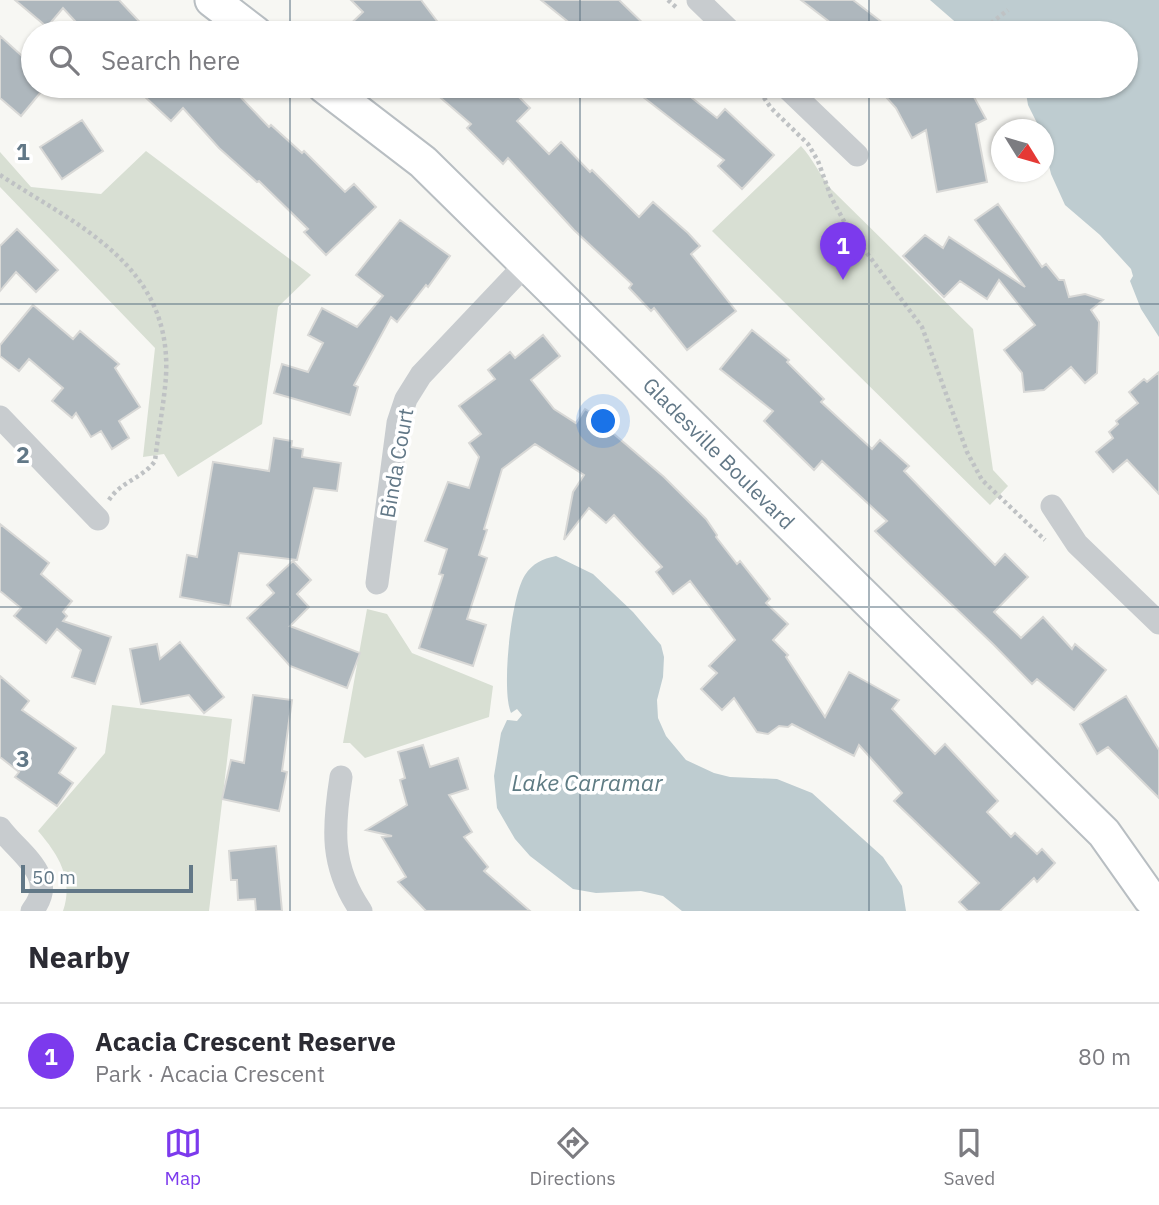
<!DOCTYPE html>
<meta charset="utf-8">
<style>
:root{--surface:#fff;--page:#f7f7f7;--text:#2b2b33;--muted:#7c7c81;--line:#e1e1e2;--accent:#7c3aed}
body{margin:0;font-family:"IBM Plex Sans",sans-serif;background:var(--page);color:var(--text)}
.compass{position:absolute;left:991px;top:119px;width:63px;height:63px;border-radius:50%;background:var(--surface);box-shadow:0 2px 5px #0004;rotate:127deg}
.scale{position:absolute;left:21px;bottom:18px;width:172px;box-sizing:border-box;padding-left:7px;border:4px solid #627887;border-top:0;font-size:19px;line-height:24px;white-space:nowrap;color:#627887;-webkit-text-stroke:5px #fff;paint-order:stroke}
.you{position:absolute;left:604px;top:422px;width:24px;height:24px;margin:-18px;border:5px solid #fff;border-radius:50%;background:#1a73e8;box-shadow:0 0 0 10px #1a73e833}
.badge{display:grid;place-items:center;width:46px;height:46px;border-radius:50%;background:var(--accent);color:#fff;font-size:23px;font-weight:700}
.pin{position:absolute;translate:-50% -58px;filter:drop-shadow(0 2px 4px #0008)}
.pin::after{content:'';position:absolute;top:37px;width:24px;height:21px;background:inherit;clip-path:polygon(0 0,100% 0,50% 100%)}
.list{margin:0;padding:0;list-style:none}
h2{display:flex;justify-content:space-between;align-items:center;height:91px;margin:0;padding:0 28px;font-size:30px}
h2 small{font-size:23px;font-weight:400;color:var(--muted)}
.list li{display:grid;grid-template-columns:46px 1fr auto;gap:21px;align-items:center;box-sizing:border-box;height:105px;padding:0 28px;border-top:2px solid var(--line)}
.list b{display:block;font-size:26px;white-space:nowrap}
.list p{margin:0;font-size:23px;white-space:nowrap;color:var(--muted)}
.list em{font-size:23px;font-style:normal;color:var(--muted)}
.icon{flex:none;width:38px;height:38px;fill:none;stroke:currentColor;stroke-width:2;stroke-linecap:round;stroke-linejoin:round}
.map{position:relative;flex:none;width:1159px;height:911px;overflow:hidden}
.search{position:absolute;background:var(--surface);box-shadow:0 2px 5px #0004;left:21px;right:21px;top:21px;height:77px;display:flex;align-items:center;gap:18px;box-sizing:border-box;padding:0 24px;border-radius:38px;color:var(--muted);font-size:26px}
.sheet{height:196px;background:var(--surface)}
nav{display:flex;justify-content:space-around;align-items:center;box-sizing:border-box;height:98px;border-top:2px solid var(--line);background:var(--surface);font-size:19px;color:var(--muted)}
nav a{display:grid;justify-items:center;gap:4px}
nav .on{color:var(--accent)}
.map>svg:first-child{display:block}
.green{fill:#d8dfd3}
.water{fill:#beccd0}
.building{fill:#aeb7bd;stroke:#d8d8d6;stroke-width:2}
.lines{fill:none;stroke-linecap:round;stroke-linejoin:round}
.secondary-casing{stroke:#b8bec2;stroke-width:37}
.path{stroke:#bfc2c4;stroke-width:4.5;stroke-dasharray:3.5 3.5;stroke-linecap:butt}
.street{stroke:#c8cccf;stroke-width:23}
.secondary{stroke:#fff;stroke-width:33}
.grid{fill:none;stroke:#627887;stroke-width:2;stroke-opacity:0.55}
.labels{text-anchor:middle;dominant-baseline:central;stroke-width:7;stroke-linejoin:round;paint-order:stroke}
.street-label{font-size:21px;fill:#627887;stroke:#fff}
.water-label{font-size:23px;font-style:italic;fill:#5e7b83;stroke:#fff}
.grid-label{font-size:23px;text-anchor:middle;font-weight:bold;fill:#627887;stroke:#fff;stroke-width:7;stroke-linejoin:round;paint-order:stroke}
</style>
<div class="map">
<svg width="1159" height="911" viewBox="0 0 1159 911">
<rect width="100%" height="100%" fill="#f7f7f3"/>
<path class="green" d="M801,146c12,13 19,29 30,43l142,140 20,141 15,16 -18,19 -278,-274z
M146,151l165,124 -33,32 -16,117 -84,53 -14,-23 -21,3 12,-109 -155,-161v-35l31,35 70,7z
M367,609l20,5 25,39 81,33 -4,31 -124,41 -15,-15h-7z
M112,705l120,14 -23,192h-146c11,-32 -5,-57 -25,-80l67,-78z"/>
<path class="water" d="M930,0h229v337l-18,-28 -11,-28 3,-5 -2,-7 -31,-34 -35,-30 -14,-31 -7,-29v-15l-4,-1 -12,-24 -2,-12 -6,-7h106v-53h-158z
M556,556l37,18 40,38 28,33 3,12 -1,20 -6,23 1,18 8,18 20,24 28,13 16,4 47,2 35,14 71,64 19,29 4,25h-224l-19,-15 -22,-5 -45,2 -23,-4 -43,-33 -15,-17 -18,-31 -3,-32 7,-43 6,-13 10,1 5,-6 -5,-6 -6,4c-10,-23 0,-117 14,-138 8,-12 17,-16 31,-19z"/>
<path class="building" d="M15,0h104l31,33h-64l-23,-25 -16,19z
M351,0h70l25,33h-105l22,-21z
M541,0h78l34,33h-71z
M801,0h52l43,33h-52z
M0,36l33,30v20h13l-25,30 -21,-18z
M154,86h76l39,41 2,-2 31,28 2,-2 41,41 9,-8 22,23 -50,48 -22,-23 4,-3 -49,-48 -2,1 -38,-34 -36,-40 -12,13 -27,-25z
M427,86h81l22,22 -13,13 32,33 12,-12 29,30 2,-2 47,47 14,-15 35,31 12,13 -9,8 45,57 -49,39 -33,-42 -3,3 -22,-23 3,-4 -58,-54 -66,-72 -5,6 -36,-36 4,-4z
M629,86h48l40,32 8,-9 49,46 -32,34 -24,-23 6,-6z
M876,86h92l18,33 -10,5 11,58 -50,10 -11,-62 -14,8 -16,-30z
M82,120l21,31 -41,28 -22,-32z
M998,204l44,63 4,-3 13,16h5l5,17 16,-3 18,6 -12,10 8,12 -2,51 -12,10 -14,-16 -27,23 -20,2 -2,-19 -18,-23 31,-25 -36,-45 -12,19 -27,-18 -16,16 -41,-41 22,-21 18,13 6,-11 76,50 -50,-67z
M400,220l50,36 -22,31 -2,-2 -29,37 -6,-5 -37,68 4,2 -8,28 -76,-22 8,-29 26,8 15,-29 -15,-8 14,-27 35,19 26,-31 -27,-21z
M17,229l41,41 -22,22 -20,-20 -16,19v-45z
M33,305l40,34 7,-8 39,33 -4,4 25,39 -21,14 10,17 -17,11 -11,-18 -10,6 -15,-24 -4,5 -20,-17 11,-13 -34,-29 -10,12 -19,-15v-11z
M752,330l37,30 -2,2 37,37 -3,3 51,47 8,-9 29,26 -5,5 91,94 10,-11 23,23 -34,35 27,26 22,-21 29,32 3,-5 31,26 -32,40 -37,-31 -5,5 -39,-40 -118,-113 12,-10 -65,-60 -8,9 -50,-49 9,-10 -53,-42z
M543,335l17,21 -29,24 23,29 22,14 9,-14 25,15 -3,4 57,49 42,42 11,16 -1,2 21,27 3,-3 30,38 -4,4 22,21 -15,16 15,15 -2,2 39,60 24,-45 50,28 -7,9 43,45 10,-10 53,57 -11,11 24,25 4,-4 22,21 5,-5 13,14 -18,19 -3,-4 -34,33h-32l-9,-9 20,-19 -85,-82 8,-8 -43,-48 -5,11 -62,-32 -4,3 -9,-1 -11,8 -11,-2 -23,-34 -12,12 -21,-21 16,-16 -8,-7 26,-26 -45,-59 -17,13 -17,-22 6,-5 -48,-52 -8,8 -17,-15 -25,32 9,-48 11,-17 -49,-31 -33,25 -18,60 3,1 -8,25 8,3 -20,61 19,6 -13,41 -54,-18 24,-73 -4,-1 8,-25 -22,-8 23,-59 21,6 10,-31 -10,-14 12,-9 -22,-28 36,-27 -7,-9 22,-18 5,6z
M1159,372v122l-32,-34 -14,12 -17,-20 17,-14 -4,-6 9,-8 -2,-3 22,-18 -9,-11 15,-13 3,3z
M274,438l18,3 -1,6 12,2 -1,8 39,6 -4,28 -23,-3 -17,72 -58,-7 -9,53 -50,-9 7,-42 10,2 16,-95 56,9z
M0,524l49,39 -8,11 31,27 -9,11 4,4 -4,5 48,16 -16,47 -23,-7 9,-27 -24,-21 -11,14 -32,-27 7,-8 -21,-17z
M293,561l18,19 -14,14 12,13 -19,19 70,27 -13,35 -57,-22 -43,-48 27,-25 -7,-8z
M180,642l44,55 -20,16 -15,-18 -48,9 -11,-55 27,-5 3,15z
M0,676l29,25 -7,9 54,38 -17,25 14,10 -16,23 -42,-29 4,-5 -19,-15z
M253,695l39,5 -10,71 5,1 -8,39 -57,-12 9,-39 13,3z
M1126,696l33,54v48l-51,-51 -11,7 -17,-30z
M423,745l7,22 28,-9 10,31 -19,6 23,37 -8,5 24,30 -4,4 46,40h-104l-28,-29 8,-5 -24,-40 10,-1 -26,-6 41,-25 -7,-25 5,-2 -7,-26z
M276,846l6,65h-26l-1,-12 -17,1 -1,-20h-6l-2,-29z"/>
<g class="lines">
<g class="secondary-casing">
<path id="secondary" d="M212,0l43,33
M324,86l99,76 681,671 46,65"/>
</g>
<path class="path" d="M668,0l10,9
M991,33l-5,-6 22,-17
M756,86l15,22 37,36 10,17 13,36 15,28 76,102 45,125 15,28 63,60
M0,175c78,51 172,90 166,201 -2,28 -8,57 -11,85 -12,17 -35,21 -46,39"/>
<path class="street" d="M698,0l34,33
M785,86l72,69
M0,417l98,102
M1052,506l25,38 82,79
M377,583l21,-160 8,-24 15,-24 106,-112
M341,777c-8,51 -11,89 20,134
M0,828c19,26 60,48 32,83"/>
<use href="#secondary" class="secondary"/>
</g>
<path class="grid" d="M290,0v33M580,0v33M869,0v33M290,86v825M580,86v825M869,86v825M0,304h1159M0,607h1159"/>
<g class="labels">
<g class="street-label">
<text transform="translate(719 453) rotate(45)">Gladesville Boulevard</text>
<text transform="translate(396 463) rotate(-80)">Binda Court</text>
</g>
<g class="water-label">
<text x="587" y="782">Lake Carramar</text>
</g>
</g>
<g class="grid-label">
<text x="23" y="160">1</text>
<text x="23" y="463">2</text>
<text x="23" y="767">3</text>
</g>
</svg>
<svg class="compass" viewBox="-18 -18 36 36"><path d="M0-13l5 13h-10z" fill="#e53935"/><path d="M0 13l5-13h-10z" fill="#7c7c81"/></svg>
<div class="scale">50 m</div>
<div class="you"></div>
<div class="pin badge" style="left:843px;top:280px">1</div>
<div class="search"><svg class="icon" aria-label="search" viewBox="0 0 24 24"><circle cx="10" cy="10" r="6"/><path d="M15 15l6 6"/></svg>Search here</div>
</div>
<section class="sheet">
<h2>Nearby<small></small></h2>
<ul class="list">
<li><span class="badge">1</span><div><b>Acacia Crescent Reserve</b><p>Park · Acacia Crescent</p></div><em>80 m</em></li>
</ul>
</section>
<nav>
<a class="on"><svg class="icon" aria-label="map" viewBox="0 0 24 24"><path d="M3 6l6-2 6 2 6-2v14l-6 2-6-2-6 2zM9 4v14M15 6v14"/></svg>Map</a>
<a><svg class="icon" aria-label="directions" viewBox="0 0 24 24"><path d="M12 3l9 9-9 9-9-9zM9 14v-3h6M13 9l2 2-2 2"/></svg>Directions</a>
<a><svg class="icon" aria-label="saved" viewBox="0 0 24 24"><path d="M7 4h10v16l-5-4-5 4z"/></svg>Saved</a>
</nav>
